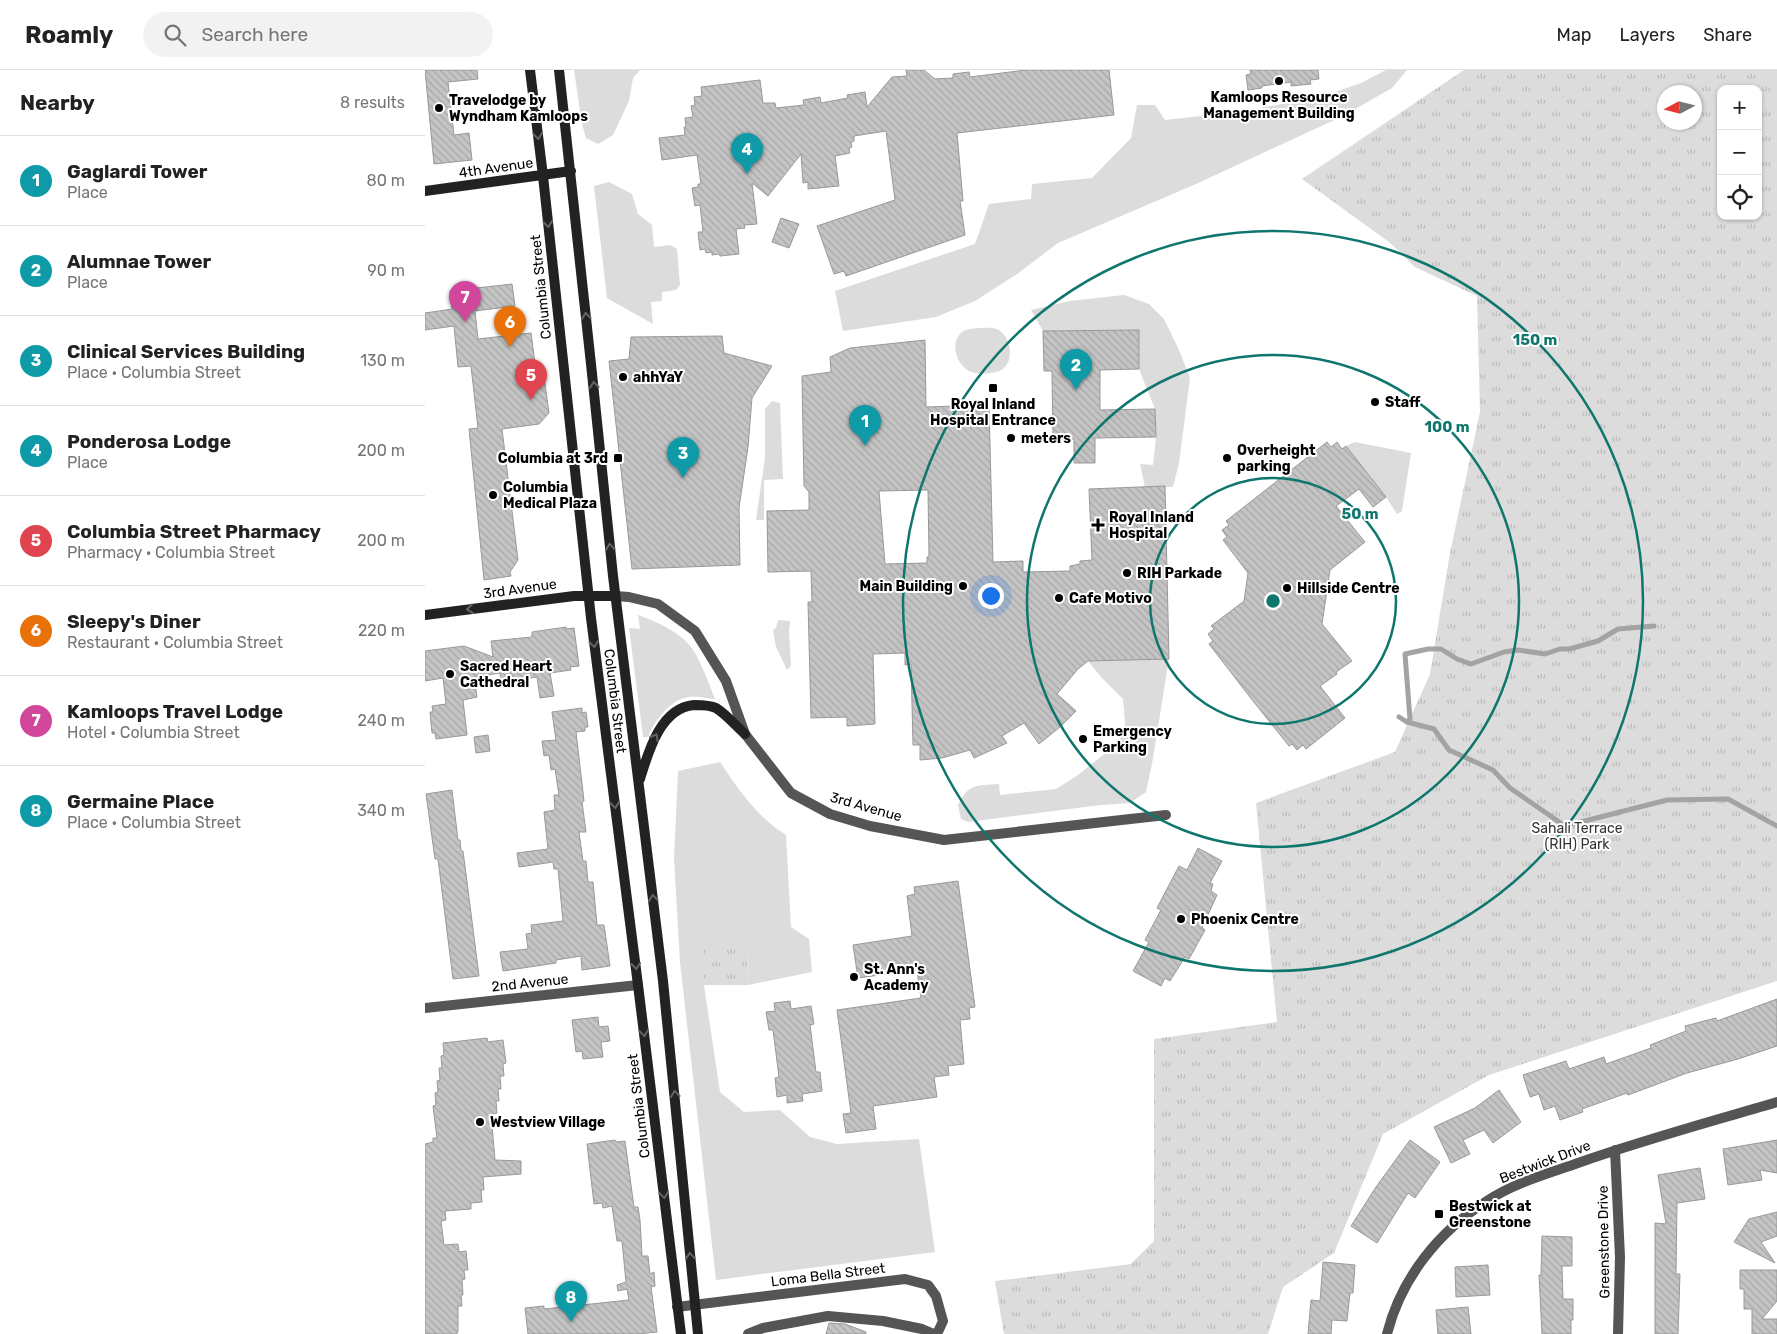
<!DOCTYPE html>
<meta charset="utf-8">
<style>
:root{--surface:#fff;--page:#f2f2f2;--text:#222;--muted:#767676;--line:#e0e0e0;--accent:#db2777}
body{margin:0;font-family:Rubik,sans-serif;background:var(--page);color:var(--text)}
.controls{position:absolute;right:15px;top:15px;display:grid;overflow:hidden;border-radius:10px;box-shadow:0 1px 4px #0004}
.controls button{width:45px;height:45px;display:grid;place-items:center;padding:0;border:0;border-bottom:1px solid var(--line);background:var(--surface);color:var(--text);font:25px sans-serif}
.compass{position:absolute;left:1232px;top:15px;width:45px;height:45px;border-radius:50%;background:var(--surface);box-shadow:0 1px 4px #0004;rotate:263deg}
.you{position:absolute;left:565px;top:525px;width:18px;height:18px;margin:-12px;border:4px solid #fff;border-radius:50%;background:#1a73e8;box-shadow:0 0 0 8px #1a73e833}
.badge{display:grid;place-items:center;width:32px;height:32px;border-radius:50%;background:var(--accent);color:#fff;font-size:16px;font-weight:700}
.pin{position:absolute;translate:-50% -41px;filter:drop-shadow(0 1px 2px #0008)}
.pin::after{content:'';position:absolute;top:26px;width:18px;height:15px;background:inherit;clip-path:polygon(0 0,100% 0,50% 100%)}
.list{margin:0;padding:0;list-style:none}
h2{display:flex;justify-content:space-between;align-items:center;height:65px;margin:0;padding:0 20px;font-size:21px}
h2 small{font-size:16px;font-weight:400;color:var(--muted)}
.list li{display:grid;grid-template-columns:32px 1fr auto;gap:15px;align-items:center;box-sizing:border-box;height:90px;padding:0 20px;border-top:1px solid var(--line)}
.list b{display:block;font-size:19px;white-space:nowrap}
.list p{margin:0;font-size:16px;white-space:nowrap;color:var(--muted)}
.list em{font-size:16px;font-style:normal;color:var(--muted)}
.icon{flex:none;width:28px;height:28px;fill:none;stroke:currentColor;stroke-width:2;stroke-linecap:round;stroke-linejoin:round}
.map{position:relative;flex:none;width:1352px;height:1264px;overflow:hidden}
header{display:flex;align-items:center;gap:30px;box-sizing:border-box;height:70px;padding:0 25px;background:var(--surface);border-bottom:1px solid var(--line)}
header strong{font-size:24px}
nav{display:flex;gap:28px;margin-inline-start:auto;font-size:18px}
.search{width:350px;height:45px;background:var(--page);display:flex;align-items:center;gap:12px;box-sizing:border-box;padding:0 18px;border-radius:28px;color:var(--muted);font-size:19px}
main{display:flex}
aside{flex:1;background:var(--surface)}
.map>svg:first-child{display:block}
.grass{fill:#dcdcdc}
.park{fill:url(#park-tufts);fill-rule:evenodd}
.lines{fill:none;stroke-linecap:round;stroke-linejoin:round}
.stream{stroke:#a3a3a3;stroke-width:5}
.building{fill:url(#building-back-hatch);stroke:#999;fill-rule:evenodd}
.street{stroke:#555;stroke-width:10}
.secondary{stroke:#222;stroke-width:10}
.oneway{stroke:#646464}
.ring{fill:none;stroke:#0f766e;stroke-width:2.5}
.poi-dot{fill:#000;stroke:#fff;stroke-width:2}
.labels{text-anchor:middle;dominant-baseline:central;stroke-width:4;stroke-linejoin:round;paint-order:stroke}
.poi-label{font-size:14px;font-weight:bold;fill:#000;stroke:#fff;text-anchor:start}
.street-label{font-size:14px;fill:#000;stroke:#fff}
.park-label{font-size:14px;fill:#333;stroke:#fff}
.centre{fill:#0f766e;stroke:#fff;stroke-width:2.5}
.ring-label{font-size:15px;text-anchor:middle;font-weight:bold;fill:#0f766e;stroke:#fff;stroke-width:4;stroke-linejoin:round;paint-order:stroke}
</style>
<header>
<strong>Roamly</strong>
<div class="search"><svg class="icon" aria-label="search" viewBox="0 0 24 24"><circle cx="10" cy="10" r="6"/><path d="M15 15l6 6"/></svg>Search here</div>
<nav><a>Map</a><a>Layers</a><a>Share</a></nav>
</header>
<main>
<aside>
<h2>Nearby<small>8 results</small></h2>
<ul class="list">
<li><span class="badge" style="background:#0f9aa8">1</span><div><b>Gaglardi Tower</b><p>Place</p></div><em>80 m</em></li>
<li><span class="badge" style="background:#0f9aa8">2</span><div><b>Alumnae Tower</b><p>Place</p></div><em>90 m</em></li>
<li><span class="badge" style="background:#0f9aa8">3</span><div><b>Clinical Services Building</b><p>Place · Columbia Street</p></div><em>130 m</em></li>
<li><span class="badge" style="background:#0f9aa8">4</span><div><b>Ponderosa Lodge</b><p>Place</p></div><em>200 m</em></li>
<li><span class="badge" style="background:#e0444e">5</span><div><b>Columbia Street Pharmacy</b><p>Pharmacy · Columbia Street</p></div><em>200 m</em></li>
<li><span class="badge" style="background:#e8710a">6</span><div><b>Sleepy's Diner</b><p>Restaurant · Columbia Street</p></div><em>220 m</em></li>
<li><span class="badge" style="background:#d1479c">7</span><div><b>Kamloops Travel Lodge</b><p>Hotel · Columbia Street</p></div><em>240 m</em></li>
<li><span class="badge" style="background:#0f9aa8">8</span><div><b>Germaine Place</b><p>Place · Columbia Street</p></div><em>340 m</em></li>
</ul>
</aside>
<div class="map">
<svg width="1352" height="1264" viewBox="0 0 1352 1264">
<defs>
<pattern id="park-tufts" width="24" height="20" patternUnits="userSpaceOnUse" patternTransform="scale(1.25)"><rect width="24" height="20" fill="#dcdcdc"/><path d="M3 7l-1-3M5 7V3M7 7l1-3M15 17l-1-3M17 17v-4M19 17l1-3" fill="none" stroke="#bbb"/></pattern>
<pattern id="building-back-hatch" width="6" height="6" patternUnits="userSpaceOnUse" patternTransform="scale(1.25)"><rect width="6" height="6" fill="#c4c4c4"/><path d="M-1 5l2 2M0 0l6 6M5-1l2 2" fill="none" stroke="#a7a7a7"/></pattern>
</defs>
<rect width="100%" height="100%" fill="#fff"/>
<path class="grass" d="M149,0h66l-7,8 -4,23 -16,34 -15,9 -12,-6 -4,-14z
M961,0h21l-15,18 -49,28 -147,68 -138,59 -41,31 -42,27 -39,16 -93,14 -8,-40 140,-47 14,-40 42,-5 1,-15 60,-6 39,-40 6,-33h18l10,15 79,-9 80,-15 37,-13z
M184,112l23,12 6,20 14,11 2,22 16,-2 7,4 3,36 -4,5 -14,2v9l-11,1 2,22 -46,-26 -13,-112z
M699,225l25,9 15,15 15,31 11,28 -11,85 -6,24h-28l-5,-23 13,1 3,-28 -1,-28 -16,-40 -1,-39 -95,1 -12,-21 39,-9z
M553,258c5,0 14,-1 19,1 16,8 19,38 -1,43 -8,2 -23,3 -30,-3 -10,-7 -15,-26 -6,-35 4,-5 11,-5 18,-6z
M347,331l8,2 3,76 -19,1v40h-8l9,-62v-49z
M930,372l56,11 -9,58 -5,3 -11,-17 -40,-51z
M213,545c19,7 46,18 57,38 8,14 14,31 20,46 -10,-1 -21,-4 -31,-1 -16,5 -30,24 -36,39h-5l-14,-109 11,1z
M353,550l12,1 -1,11 2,34 -4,4 -11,-23 -3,-17 3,-2z
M744,589l-17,105 -6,28 -16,11 -29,2 -133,17 -7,-3 -3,-14c11,-22 18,-19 41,-21l1,11 56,-6 22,-14 40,-32 7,-19 -2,-25 -22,-22 -13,-16z
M295,692c18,27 38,56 66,73l5,92 18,12 3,33 -64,13 -1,-39h-43v39l16,107 24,20 36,-2 30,27 27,7 82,-5 16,113 -219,28 -36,-318 -6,-104 4,-87z"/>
<path class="park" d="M1039,0h313v911l-288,94 -106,59 -49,119 -51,34 -15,47h-264l-9,-53 136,-17 23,-23v-202l123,-17 -21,-219 139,-51 35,-78 20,-121 30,-141 -3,-116 -62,-29 -26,-25 -87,-63zM1296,19h37v127h-37zM1240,22h30v30h-30z
M279,876h43l1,39h-44z"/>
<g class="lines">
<path class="stream" d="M974,647l8,5 27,7 15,21 44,20 17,18 55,38 102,-26 61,-1 49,27
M982,652l3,-3 -5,-65 23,-5h13l16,10 14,5 33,-12 14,-2 27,4 15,-5h9l29,-8 20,-12 36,-3"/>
</g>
<path class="building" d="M0,0h52l1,9 -30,3 6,53 15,-2 3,27 -38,4z
M481,0h18l11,9 18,-1v-4l16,-2 1,5 56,-7h83l5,45 -157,18 6,68h-3l5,34 -119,41 -2,-5 -10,3 -17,-48 78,-26 -9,-69 -32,5v5l-3,1 1,5 -3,1 1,5 -15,3 4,30 -31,3v-7l-5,1 -2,-29 -33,42 -16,-13 5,41 -13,1 1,3 -9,1 3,25 -19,2 -1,-2 -7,1v-3l-6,1 -1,-4 -5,1 -2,-18h5l-3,-27 -5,1 -3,-18 6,-1v-3h3l-4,-29 -35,5 -3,-22 26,-3 -1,-8h2l-1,-9 8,-1 -2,-11 4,-1 -1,-8 8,-1 -1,-9 59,-7 3,23h12l1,5 28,-3 -1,-5 17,-3 1,6 27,-5 -1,-3 18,-3 2,15 25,-30 15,-1z
M825,0h68l1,9 -9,1 1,4 -20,2v-4l-29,4v2l-14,2 -2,-15 5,-1z
M356,148l18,6 -10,24 -17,-6z
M87,214l3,22 -40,5 3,28 53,-6 5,38 8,6 5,36 -10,11 -37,5 16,131 -8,12 1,4 -27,4 -15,-151 9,-1 -7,-62 -13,1 -4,-41 -29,4v-17l27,-4 -2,-18z
M714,260v39l-39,1v40l55,-1 1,28 -61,1v25h-21v-24h-21l-1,-68h-8l-1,-40z
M297,266l2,17 48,13 -20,32 -4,49 -9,61 1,57 -108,4 -23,-208 20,-2 2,-22z
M500,270l1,67 63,-2 4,157 30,-1v11l47,-1v-5l10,-2v-3l12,-1 -3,-71 76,-3 4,173 -81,2 -10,8 -21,25 19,17 -16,16 -21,17 -15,-21 -22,13 5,7 -33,15 -4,-8 -28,8 -22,2v-15h-7l-2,-81 -6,1v-12l-32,1 2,70 -28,2v-9l-36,1 -3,-116h4l-1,-31 -43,1 -1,-61 42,-1v-18l-5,-6 -2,-110 29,-4 -1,-15 20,-9zM503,420l1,66 -2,1v6l-42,1 -6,-73z
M902,372l4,5 6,-5 5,7 4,-3 40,51 -13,10 -14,-18 -23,17 29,36 -35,28 -8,54 30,37 -16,11 1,2 -17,12 25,32 -39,31 -3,-4 -6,5 -5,-6 -3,2 -36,-45 -44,-57 4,-3 -5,-7 6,-5 -3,-3 33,-25 4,-28 -25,-33 4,-3 -5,-7 7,-5 -3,-4z
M141,557v2l8,-1 5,38 -9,1 1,3 -21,3 4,23 -14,2 -3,-21 -36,5 -1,-9 -26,4 3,20 -14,3 4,35 -31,4 -1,-6h-3l-2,-21h3l-1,-6 14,-2 -3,-26 -18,3v-30l39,-5 29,11 -2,-16 41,-4v-5z
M157,638v5l4,-1 2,15h-3v4l-9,1 7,60 1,9 -2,1 4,30h-7l4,29h3l2,21h5l4,43h7l6,41 -28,4 -1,-14 -25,4v3l-53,8 -3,-19 28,-3 -2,-15 6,-1 -1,-8 32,-4 -5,-52h-4l-1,-7 -34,5 -2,-14 31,-4 -4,-37 11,-2 -1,-15h5l-4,-26 -4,1 -2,-15 -5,1 -2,-15 14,-1 -4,-28z
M63,665l2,16 -14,2 -2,-16z
M27,720l6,50h2l1,11h2l16,125 -26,3 -15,-120h-3l-9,-65z
M773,778l24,13 -12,22 3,1 -2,7 6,4 -15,33 3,2 -16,29 -4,-2 -15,24 -5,-3 -4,8 -28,-15 16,-29 -4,-2 16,-30 -4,-2 22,-42 8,4z
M533,811l17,126 -6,1 1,11 -10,1 4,44 -16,2 1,9 -15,2 3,20 -64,9 3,23 -30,4 -3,-19 8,-1 -14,-103 84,-12 -4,-28 -59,8 -5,-33 59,-9 -5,-40 8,-2 -1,-7z
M1352,929v47l-39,13 -51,14 -59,22 -1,-2 -45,16 1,3 -23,8 -5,-14 -11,4 -5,-16 -9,3 -7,-22 43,-14 3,8 35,-12 2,7 45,-16 -1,-3 36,-14 -1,-5 31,-8 1,3z
M365,931l1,8 20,-3 3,18 -4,1 6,47h4l2,19 -20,3 1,7 -16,2v-8l-10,2 -2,-19 4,-1 -6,-47h-4l-3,-18 9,-1 -1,-8z
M173,947l1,10 9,-1 2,15 -9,1 2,15 -20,2 -1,-8 -6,1 -4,-32z
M62,968l1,4 15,-2 3,23 -3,1 1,12h-4l1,13h-3l1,12h-3l1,12 -4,1 1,12h-2l3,34 26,1v13l-38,3 1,13h-3l1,12 -11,1v6l-26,2 1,9 -5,1 3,24 14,-1 1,8 7,-1 2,19h-4l1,9 -3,1 1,15h-2l1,11h-4v26h-1v2h-32v-190l8,-2v-4h4l-4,-32 3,-1 -1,-12 3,-1 -1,-11 3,-1 -1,-12h3l-1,-12 3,-1 -1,-12z
M1074,1020l22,32 -28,21 -9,-13 -21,10 7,14 -19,9 -17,-36 41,-19z
M190,1070l1,2 9,-1 9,66h4l2,13 2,36h6l2,18 4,-2 1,14 -4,1 6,45 -19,2h-110l-3,-26 19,-2v3l85,-9 -2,-11 -9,2 -1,-6 9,-3 -4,-41h-5l-5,-35 -9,2 -1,-5 -8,1 -7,-60z
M985,1070l30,22 -25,36 -7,-5 -31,50 -26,-17 25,-39z
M1352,1070v33l-17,-3 2,10 -34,5 -5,-36z
M1275,1098l5,31 -28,4 -1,71h4l-2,60h-23v-111l11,1 -8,-49z
M1352,1142v24l-16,6 14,21 -41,-21 15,-23z
M1117,1166l30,1v29h-10l1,33h10v21h-2v14h-29l-3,-59h2z
M898,1192l32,3 -2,28h-3l-3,28 -15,-1 -1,14h-23l3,-34 9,1z
M1063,1195l2,30 -34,2 -1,-30z
M1315,1200h37v31l-15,18h15v15h-25v-25h-8v-20h-4z
M1043,1237l3,27h-33l-2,-24z
M404,1253l16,1 21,8v2h-40z"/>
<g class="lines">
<path class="street" d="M190,526l14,1 29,7 37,27 31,50 19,53 46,59 39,21 40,12 74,14 222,-25
M0,938l213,-23
M1190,1080l5,107 -2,77
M252,1237l228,-28 23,6 8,11 7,25 -6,13
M323,1264l15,-6 65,-12 55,5 39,8 12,5
M962,1264c14,-56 52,-103 100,-133 27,-18 60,-27 91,-38 65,-23 132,-41 199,-61"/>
<path class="secondary" d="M105,0l13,106 48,442 47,367 43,349
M134,0l32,294 22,212 50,405 35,353
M0,121l146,-20
M0,545l149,-19h41
M215,709c8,-26 20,-71 54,-74 6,0 16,0 22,3 11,7 20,18 29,26"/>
</g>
<defs><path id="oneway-chevron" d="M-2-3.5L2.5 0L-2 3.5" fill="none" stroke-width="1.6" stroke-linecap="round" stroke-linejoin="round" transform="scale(1.25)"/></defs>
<g class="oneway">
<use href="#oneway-chevron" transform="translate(113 66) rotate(83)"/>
<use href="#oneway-chevron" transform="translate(123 154) rotate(84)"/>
<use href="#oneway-chevron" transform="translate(161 246) rotate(-96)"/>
<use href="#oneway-chevron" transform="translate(169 315) rotate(-96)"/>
<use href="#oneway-chevron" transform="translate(185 477) rotate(-96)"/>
<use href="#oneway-chevron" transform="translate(45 539) rotate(173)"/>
<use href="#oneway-chevron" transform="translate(169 574) rotate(83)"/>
<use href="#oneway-chevron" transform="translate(230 667) rotate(-62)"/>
<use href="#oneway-chevron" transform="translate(190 735) rotate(83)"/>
<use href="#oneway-chevron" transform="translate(228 828) rotate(-97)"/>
<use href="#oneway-chevron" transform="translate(211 896) rotate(83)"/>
<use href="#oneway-chevron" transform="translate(219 963) rotate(83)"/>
<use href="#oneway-chevron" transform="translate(250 1024) rotate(-96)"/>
<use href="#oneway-chevron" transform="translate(239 1125) rotate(83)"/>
<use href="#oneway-chevron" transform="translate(265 1186) rotate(-95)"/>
</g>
<g class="ring">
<circle cx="848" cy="531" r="123"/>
<circle cx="848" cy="531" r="246"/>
<circle cx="848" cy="531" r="370"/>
</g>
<g class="poi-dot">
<circle cx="854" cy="11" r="5"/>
<circle cx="14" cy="38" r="5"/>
<circle cx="198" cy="307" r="5"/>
<rect x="563" y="313" width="10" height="10" rx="2.5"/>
<circle cx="950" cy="332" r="5"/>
<circle cx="586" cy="368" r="5"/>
<rect x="188" y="383" width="10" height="10" rx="2.5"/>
<circle cx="802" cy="388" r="5"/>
<circle cx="68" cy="425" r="5"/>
<path d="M670.5 447.5h5v5h5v5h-5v5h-5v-5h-5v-5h5z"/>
<circle cx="702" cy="503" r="5"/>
<circle cx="538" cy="516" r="5"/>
<circle cx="862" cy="518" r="5"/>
<circle cx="634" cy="528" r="5"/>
<circle cx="25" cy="604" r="5"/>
<circle cx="658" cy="669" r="5"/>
<circle cx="756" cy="849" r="5"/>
<circle cx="429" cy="907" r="5"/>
<circle cx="55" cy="1052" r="5"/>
<rect x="1009" y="1139" width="10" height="10" rx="2.5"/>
</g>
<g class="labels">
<g class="poi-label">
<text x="854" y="27" text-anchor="middle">Kamloops Resource<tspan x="854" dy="16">Management Building</tspan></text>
<text x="24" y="30">Travelodge by<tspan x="24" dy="16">Wyndham Kamloops</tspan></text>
<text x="208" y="307">ahhYaY</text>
<text x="960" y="332">Staff</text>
<text x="568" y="334" text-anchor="middle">Royal Inland<tspan x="568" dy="16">Hospital Entrance</tspan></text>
<text x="596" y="368">meters</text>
<text x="812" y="380">Overheight<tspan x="812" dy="16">parking</tspan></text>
<text x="183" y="388" text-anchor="end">Columbia at 3rd</text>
<text x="78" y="417">Columbia<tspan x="78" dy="16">Medical Plaza</tspan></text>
<text x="684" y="447">Royal Inland<tspan x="684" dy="16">Hospital</tspan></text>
<text x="712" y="503">RIH Parkade</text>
<text x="528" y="516" text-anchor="end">Main Building</text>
<text x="872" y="518">Hillside Centre</text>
<text x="644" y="528">Cafe Motivo</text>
<text x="35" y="596">Sacred Heart<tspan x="35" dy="16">Cathedral</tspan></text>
<text x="668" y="661">Emergency<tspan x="668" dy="16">Parking</tspan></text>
<text x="766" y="849">Phoenix Centre</text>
<text x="439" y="899">St. Ann's<tspan x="439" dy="16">Academy</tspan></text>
<text x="65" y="1052">Westview Village</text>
<text x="1024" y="1136">Bestwick at<tspan x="1024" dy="16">Greenstone</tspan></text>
</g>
<g class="street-label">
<text transform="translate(71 98) rotate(-8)">4th Avenue</text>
<text transform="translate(116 217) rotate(-96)">Columbia Street</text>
<text transform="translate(95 519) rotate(-8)">3rd Avenue</text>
<text transform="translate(190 631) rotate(83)">Columbia Street</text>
<text transform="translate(441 737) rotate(16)">3rd Avenue</text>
<text transform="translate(105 913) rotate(-6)">2nd Avenue</text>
<text transform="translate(214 1036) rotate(-97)">Columbia Street</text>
<text transform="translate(1120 1092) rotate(-21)">Bestwick Drive</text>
<text transform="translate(1179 1172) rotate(-91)">Greenstone Drive</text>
<text transform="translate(403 1205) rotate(-7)">Loma Bella Street</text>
</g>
<g class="park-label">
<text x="1152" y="758">Sahali Terrace<tspan x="1152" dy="16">(RIH) Park</tspan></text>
</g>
</g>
<circle cx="848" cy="531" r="8" class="centre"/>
<g class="ring-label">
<text x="1110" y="275">150 m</text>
<text x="1022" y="362">100 m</text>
<text x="935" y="449">50 m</text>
</g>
</svg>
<div class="controls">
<button>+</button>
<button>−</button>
<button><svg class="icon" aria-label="locate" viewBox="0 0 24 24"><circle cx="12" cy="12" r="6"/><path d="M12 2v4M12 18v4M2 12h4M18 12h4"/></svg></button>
</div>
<svg class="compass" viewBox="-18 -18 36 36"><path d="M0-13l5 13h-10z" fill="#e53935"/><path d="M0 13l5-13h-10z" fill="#767676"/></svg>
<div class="you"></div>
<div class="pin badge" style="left:440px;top:376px;background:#0f9aa8">1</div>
<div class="pin badge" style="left:651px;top:320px;background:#0f9aa8">2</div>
<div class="pin badge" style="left:258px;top:408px;background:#0f9aa8">3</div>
<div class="pin badge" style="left:322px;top:104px;background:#0f9aa8">4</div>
<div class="pin badge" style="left:106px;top:330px;background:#e0444e">5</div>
<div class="pin badge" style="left:85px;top:277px;background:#e8710a">6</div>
<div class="pin badge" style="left:40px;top:252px;background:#d1479c">7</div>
<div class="pin badge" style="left:146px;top:1252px;background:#0f9aa8">8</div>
</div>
</main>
